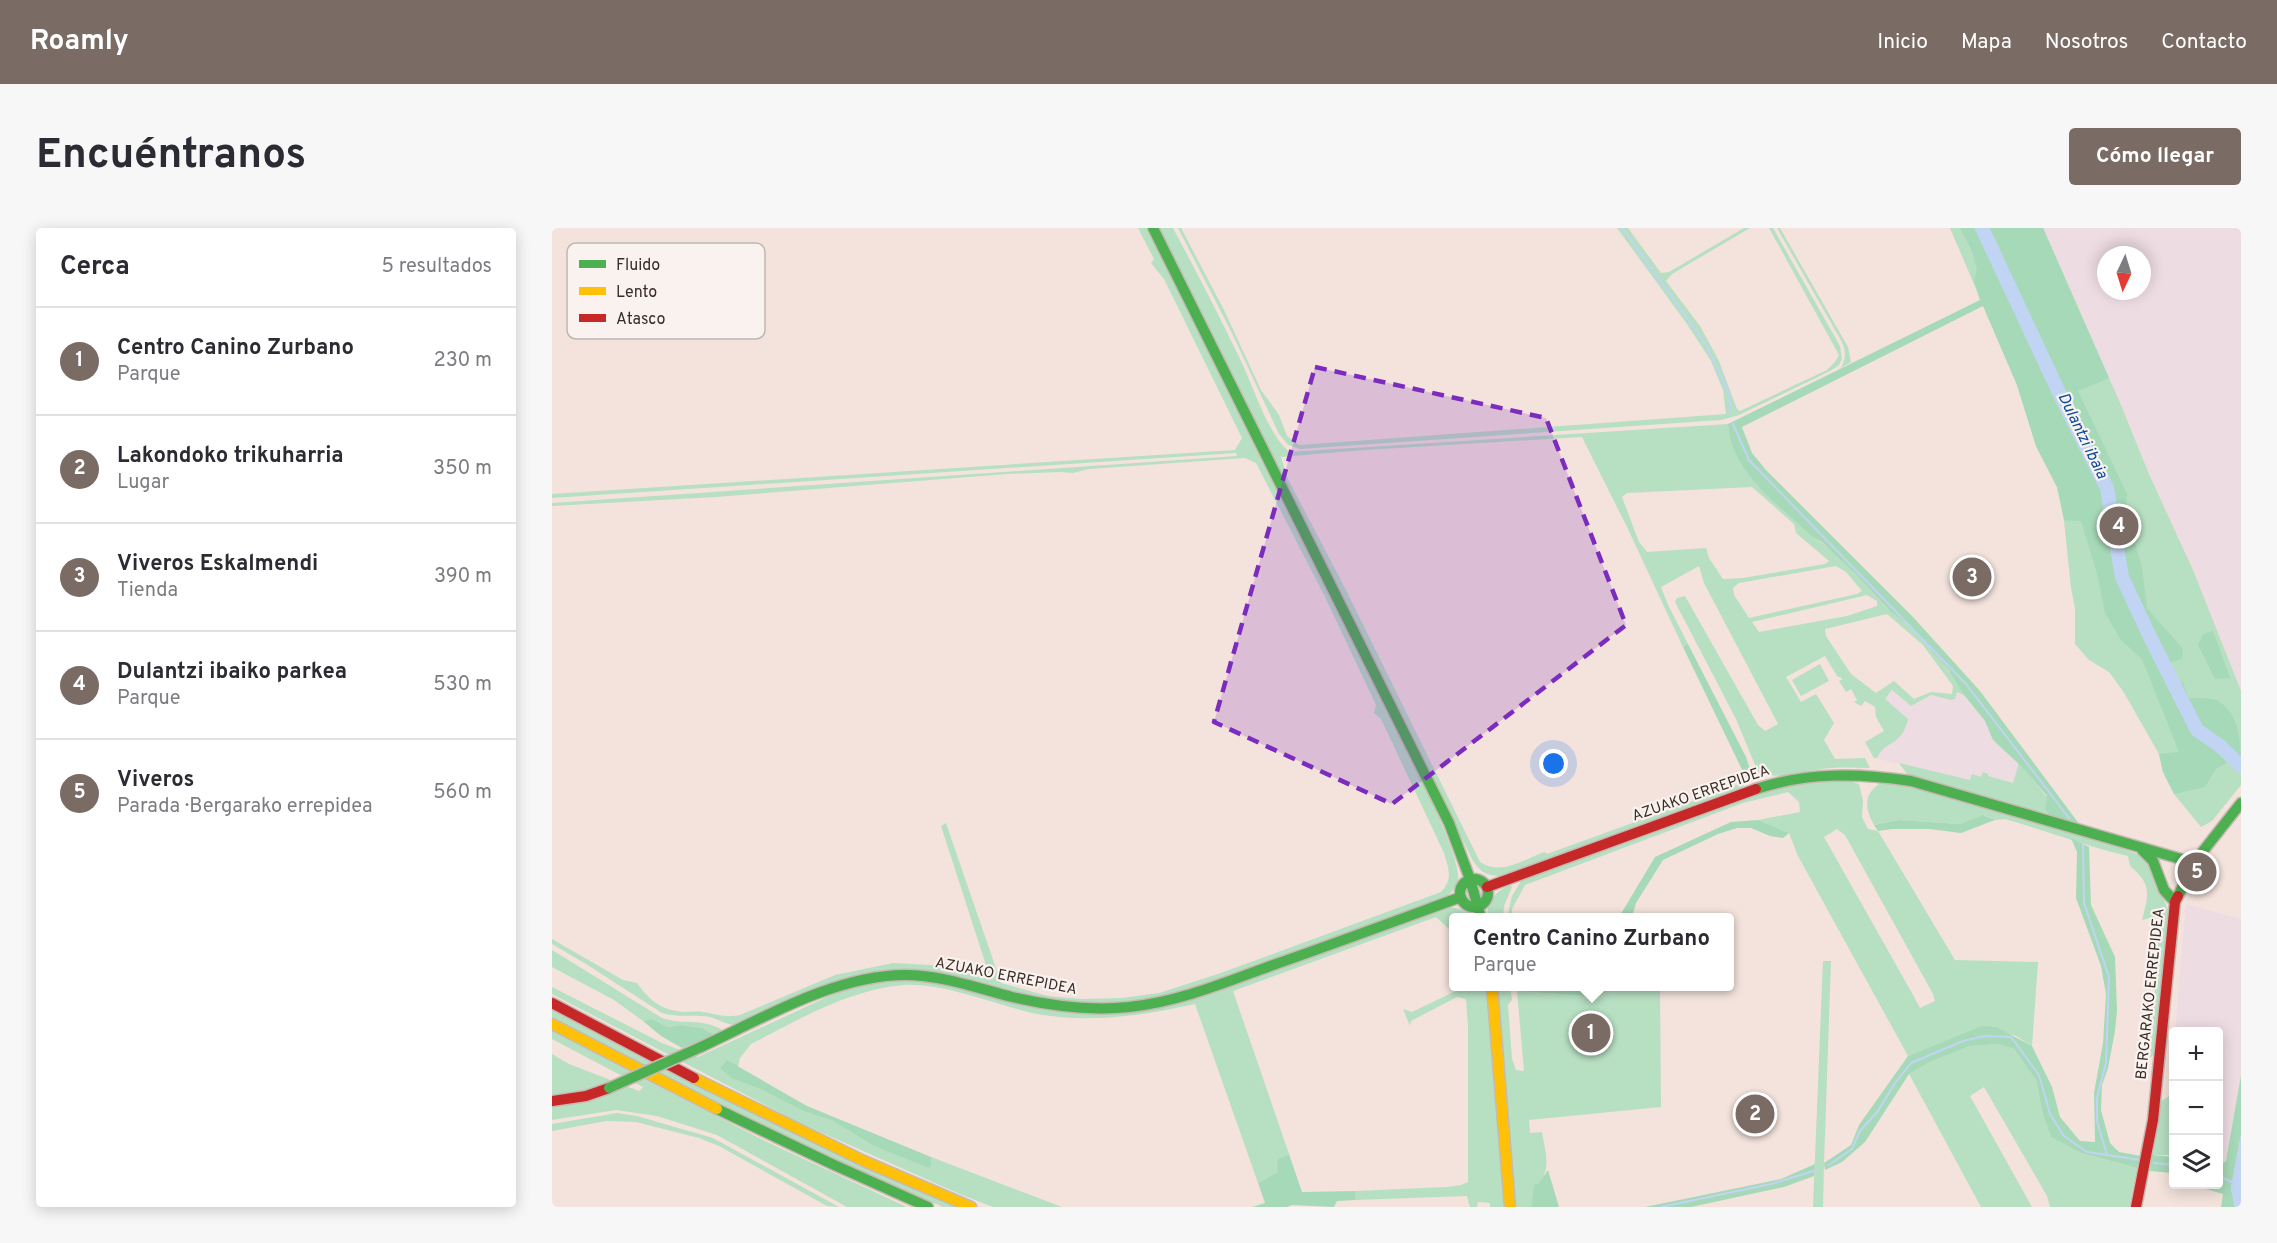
<!DOCTYPE html>
<html lang="es">
<meta charset="utf-8">
<style>
:root{--surface:#fff;--page:#f7f7f7;--text:#2b2b33;--muted:#7c7c81;--line:#e1e1e2;--accent:#7a6b65}
body{margin:0;font-family:Overpass,sans-serif;background:var(--page);color:var(--text)}
.controls{position:absolute;right:18px;bottom:18px;display:grid;overflow:hidden;border-radius:6px;box-shadow:0 3px 15px #0003}
.controls button{width:54px;height:54px;display:grid;place-items:center;padding:0;border:0;border-bottom:2px solid var(--line);background:var(--surface);color:var(--text);font:30px sans-serif}
.compass{position:absolute;left:1545px;top:18px;width:54px;height:54px;border-radius:50%;background:var(--surface);box-shadow:0 3px 15px #0003;rotate:184deg}
.you{position:absolute;left:1002px;top:536px;width:21px;height:21px;margin:-15px;border:4px solid #fff;border-radius:50%;background:#1a73e8;box-shadow:0 0 0 9px #1a73e833}
.badge{display:grid;place-items:center;width:39px;height:39px;border-radius:50%;background:var(--accent);color:#fff;font-size:20px;font-weight:700}
.pin{position:absolute;translate:-50% -50%;border:3px solid #fff;box-shadow:0 2px 6px #0006}
.popup{position:absolute;left:897px;top:685px;width:285px;height:78px;box-sizing:border-box;display:grid;place-content:center;border-radius:6px;background:var(--surface);filter:drop-shadow(0 2px 4px #0005);font-size:20px;white-space:nowrap;color:var(--muted)}
.popup b{font-size:22px;color:var(--text)}
.popup::after{content:'';position:absolute;left:50%;top:100%;margin-left:-12px;border:12px solid transparent;border-top-color:var(--surface)}
.list{margin:0;padding:0;list-style:none}
h2{display:flex;justify-content:space-between;align-items:center;height:78px;margin:0;padding:0 24px;font-size:26px}
h2 small{font-size:20px;font-weight:400;color:var(--muted)}
.list li{display:grid;grid-template-columns:39px 1fr auto;gap:18px;align-items:center;box-sizing:border-box;height:108px;padding:0 24px;border-top:2px solid var(--line)}
.list b{display:block;font-size:22px;white-space:nowrap}
.list p{margin:0;font-size:20px;white-space:nowrap;color:var(--muted)}
.list em{font-size:20px;font-style:normal;color:var(--muted)}
.icon{flex:none;width:33px;height:33px;fill:none;stroke:currentColor;stroke-width:2;stroke-linecap:round;stroke-linejoin:round}
.map{position:relative;flex:none;width:1689px;height:979px;overflow:hidden;border-radius:6px}
header{display:flex;align-items:center;gap:36px;box-sizing:border-box;height:84px;padding:0 30px;background:var(--accent);color:#fff}
header strong{font-size:28px}
nav{display:flex;gap:33px;margin-inline-start:auto;font-size:21px}
.intro{display:flex;align-items:center;justify-content:space-between;box-sizing:border-box;height:144px;padding:0 36px}
h1{margin:0;font-size:42px}
.button{padding:15px 27px;border-radius:6px;background:var(--accent);color:#fff;font-size:21px;font-weight:700}
main{display:flex;gap:36px;padding:0 36px}
aside{flex:1;background:var(--surface);border-radius:6px;box-shadow:0 3px 15px #0003}
.map>svg:first-child{display:block}
.industrial{fill:#eddce2;fill-rule:evenodd}
.green{fill:#b7dfc2;fill-rule:evenodd}
.forest{fill:#a6d9b7}
.water{fill:#c2d4f3}
.lines{fill:none;stroke-linecap:round;stroke-linejoin:round}
.stream{stroke:#c2d4f3;stroke-width:2}
.river{stroke:#c2d4f3;stroke-width:14}
.fast-casing{stroke:#c7b9b3;stroke-width:13}
.slow-casing{stroke:#c7b9b3;stroke-width:13}
.jam-casing{stroke:#c7b9b3;stroke-width:13}
.fast{stroke:#4caf50;stroke-width:10}
.slow{stroke:#ffc107;stroke-width:10}
.jam{stroke:#c62828;stroke-width:10}
.fast-bridge-casing{stroke:#c7b9b3;stroke-width:13;stroke-linecap:butt}
.fast-bridge{stroke:#4caf50;stroke-width:10}
.marked{fill:#7b2cbf;fill-opacity:0.2;stroke:#7b2cbf;stroke-width:4.5;stroke-dasharray:12 8;stroke-linejoin:round}
.labels{text-anchor:middle;dominant-baseline:central;stroke-width:4.5;stroke-linejoin:round;paint-order:stroke}
.street-label{font-size:15px;fill:#392b25;stroke:#f9f2ee}
.water-label{font-size:16px;font-style:italic;fill:#0648a1;stroke:#f9f2ee}
.key{fill:#f9f2ee;stroke:#bfb6b2;stroke-width:1.5}
.key-label{font-size:16px;fill:#392b25}
</style>
<header>
<strong>Roamly</strong>
<nav><a>Inicio</a><a>Mapa</a><a>Nosotros</a><a>Contacto</a></nav>
</header>
<div class="intro"><h1>Encuéntranos</h1><a class="button">Cómo llegar</a></div>
<main>
<aside>
<h2>Cerca<small>5 resultados</small></h2>
<ul class="list">
<li><span class="badge">1</span><div><b>Centro Canino Zurbano</b><p>Parque</p></div><em>230 m</em></li>
<li><span class="badge">2</span><div><b>Lakondoko trikuharria</b><p>Lugar</p></div><em>350 m</em></li>
<li><span class="badge">3</span><div><b>Viveros Eskalmendi</b><p>Tienda</p></div><em>390 m</em></li>
<li><span class="badge">4</span><div><b>Dulantzi ibaiko parkea</b><p>Parque</p></div><em>530 m</em></li>
<li><span class="badge">5</span><div><b>Viveros</b><p>Parada · Bergarako errepidea</p></div><em>560 m</em></li>
</ul>
</aside>
<div class="map">
<svg width="1689" height="979" viewBox="0 0 1689 979">
<rect width="100%" height="100%" fill="#f3e3dc"/>
<path class="industrial" d="M1491,0h198v463l-48,-121 -44,-96 -28,-69zM1554,27h36v36h-36z
M1341,462l18,16 20,-11 21,5 3,-1 2,-7 7,3 58,72 23,35 -79,-23 -92,-21 -6,-11 23,-13 -6,-35z
M1634,676l55,15v156l-15,86 -7,4 -1,-133h-43z"/>
<path class="green" d="M586,0h8l289,580c6,15 26,58 23,74 -2,6 -7,10 -12,15 -60,21 -119,43 -179,64 -48,17 -97,37 -148,42 -31,2 -65,-1 -95,-8 -43,-11 -88,-28 -133,-25 -55,4 -105,33 -153,55 -12,0 -18,-5 -28,-8 -16,-3 -33,1 -48,-4l-76,-49 -34,-20v-5l71,41 14,3c13,18 24,27 47,29 6,0 12,-1 19,0 13,2 23,6 37,3l95,-40 58,-12 38,2 51,12 3,-15 -44,-136 5,-3 55,160 47,13 35,3 39,-1 37,-5 59,-19 223,-82c12,-13 8,-22 3,-39l-63,-134 -7,-6 2,-8 -52,-110 -68,-132 -11,-5 -156,11 -16,4 -14,-1 -52,2 -292,23 -163,9v-3l685,-47 -1,-3 -684,45v-4l683,-44 7,-12 -78,-159 -13,-16 3,-4z
M608,0h13c23,43 46,87 67,131 14,28 26,72 49,93l439,-28c2,48 52,82 83,112 31,17 53,48 77,73 7,6 15,10 22,16 21,20 40,45 54,70l-7,-3 -2,7 -4,1 -20,-5 -20,11 -19,-16 -7,9 23,20c-7,29 -21,19 -31,39h-3l-9,-16 19,-11 -8,-14 -1,-10 -10,-6 -4,5 -7,-4 3,-2 -6,-11 -5,3 -7,-11 4,-2 -6,-3 -12,-20 -39,21 15,25 15,-8 18,29 -10,17 11,19 30,-1 5,10c-13,0 -25,-1 -38,0 -24,1 -50,14 -74,4l-22,-53 -61,-117 2,-4 8,-2 73,129 7,6 13,-7 -74,-141 -5,-17 -38,21 7,18 20,39 -5,3 -56,-120 -45,-90 -217,13 -84,7 6,20 59,113 134,272c20,14 43,-2 64,-10l3,2 190,-69 15,-10 -11,14 -238,87c-17,0 -24,-4 -32,-19zM1200,259l42,37 2,9 33,28 -4,3 -82,14 -20,1 -14,-21 -3,-10 -59,4 -8,-10 -17,-45 5,-4zM1284,338l10,6 16,19 -5,3 -108,24 -15,-23 -1,-7 6,-5zM1315,367l10,6v5l-30,10 -88,16 -7,-10zM1335,386l36,31 30,41 -1,8 -21,-2 -17,7 -20,-18 -18,12 -25,-19 -25,-38 -1,-7z
M626,0h3l43,82 37,80 18,25 8,21 12,9 427,-31 -3,-24 -12,-29 -24,-37 -70,-96h11l33,45 8,-1 75,-44h6l-78,46 -6,7 34,45 19,35 18,48 3,2 87,-41 8,-8 4,-7 -70,-127h4l67,118 2,13 -3,6 -9,6 -91,44 -18,5 -421,29 -12,-4 -9,-11 -46,-99z
M1225,0h3l68,119 3,15 -10,6c5,-10 5,-16 1,-26z
M1398,0h93l78,177 28,69 44,96 48,121v94l-29,36 -11,6 -27,-33 -11,-22 -4,-18 -36,-63 -14,-19 -20,-12 -14,-16v-36l-4,-20 -8,-77 -6,-24 -21,-41 -19,-61z
M1268,436l9,17 -28,15 -9,-16z
M1347,535l71,17 2,-6 9,3 2,-5 5,2v2l25,7 6,-20 28,34 -2,12 4,6 -142,-41z
M1294,552l13,4 4,17 -1,16 6,12 10,2 77,129 83,2 -6,84 -16,-10 -35,-10 -73,30 -110,-200 -9,-23 -31,-13 42,-8 -1,-10 -11,-10 -45,11 -218,82 -13,24v8l-5,1 5,-22 9,-15 242,-89 26,-7zM1285,601l8,6 88,159 2,7 -15,7 -7,-13 -89,-158z
M1328,555c27,-1 55,10 80,17 62,17 125,35 185,57l9,11 5,20 9,22 -13,143 -5,5 10,-143 -18,5c7,-26 10,-36 -12,-54l-2,-10c-42,-10 -81,-25 -123,-37l-10,1 -11,-5 -24,9 -61,-4 -25,5c-9,-17 -11,-30 6,-42z
M958,657l2,2 -8,19 -1,11h-16c1,-17 8,-25 23,-32z
M896,679c9,1 19,3 24,10l-19,1v19l-5,-9 -12,-11 -203,74 56,163 -11,6v12l-20,11 -63,-179c-54,12 -108,20 -163,9 -38,-9 -91,-31 -129,-28 -55,5 -103,34 -152,59l-11,14 -2,9 -11,-6 6,18 27,10 43,22 30,10 39,24 59,21v-9l131,50h-69l-31,-12 -162,-72 -248,-129v-7l110,56 36,14 129,-60 33,-13 25,-3 28,-1 28,4 98,25 34,4h37l39,-4 77,-21z
M0,722l110,68c21,7 38,0 59,11v3l-6,3 -13,-7 -21,-3 -13,2 -16,-8 -9,2 -29,-21 -62,-33z
M1271,733h8l-7,202 -1,44h-10z
M912,759h21l2,5 17,215h-14v-4l-12,-1 -1,5h-7l-3,-11 -112,4v-9l92,-4 14,-2 7,-3v-155l-2,-28 -9,-2 -46,24 -1,5 -7,-17 9,3z
M946,759h12l2,13 -4,5 4,54 4,11 8,1 -7,-80 67,5 10,-4 7,-5h59l1,120 -132,13 1,13 12,-1c3,19 10,37 -4,52h-4l-3,23h-15z
M0,780l405,199h-14c-134,-56 -262,-123 -391,-189z
M0,803l209,108 146,68h-60l-130,-72 -60,-19 -41,-6 -64,10v-13l32,-5 33,-11 -14,-8c-13,11 -34,11 -51,13v-42l17,10 70,27 4,-4 -91,-48z
M1446,816l16,5 22,31 7,35 8,22 30,16 56,15 -8,39h-79l-3,-11 -63,-109 -14,9 62,111h-51l-72,-133 21,-12 40,-16z
M1617,868l4,5 -4,54h-16l7,-53z
M1188 885a12 12 0 1 1 24 0a12 12 0 1 1-24 0Z
M65,885l20,3 76,22 126,69 -12,-1 -108,-60 -20,-8 -63,-16 -30,-1 -54,10v-7z"/>
<path class="forest" d="M1408,0h83l66,150 -31,13 49,103 -1,17 16,57 5,40 36,41 -1,10 -14,4 2,9 13,11 6,15c8,1 22,-1 29,3 23,13 23,46 23,70l-13,-9 -12,7 -11,18 -31,7 -11,-22 -4,-18 20,-2 -37,-93 -21,-19 -16,-27 -8,-40 -16,-52 -17,-1 -7,-33 -21,-41 -19,-61 -34,-79 -241,121 10,26 14,17 147,147 67,74 100,134 -31,-10 -4,-6 2,-13 -25,-29 -29,-27 -8,-19 -21,-26 -16,-26 -39,-44 -19,-14 -36,-39 -32,-30 -11,-6c-31,-30 -81,-64 -83,-112l252,-124 -6,-19 3,-12 -5,-18z
M1661,403l17,47 -15,1 -17,-34 5,-11z
M1136,416l58,113 6,18 -6,3 -63,-131z
M1431,587l12,5 -34,13 -32,-4h-37l-14,2 -4,-6 25,-5 61,4z
M1206,592l31,13 -6,5 -13,-2 -19,-8h-14l-19,6 -55,26 -27,43 -4,14h-13l36,-60 76,-35z
M1519,610l18,9 2,58 24,52 2,54 -2,20 -7,37 -6,17 -1,25 9,33 9,9 22,4 -4,12 -56,-15 -30,-16 -8,-22 -7,-35 -22,-31 -16,-5 -28,2 -40,16 -21,12 -44,68 -23,20 -17,8 -1,-7 27,-18 8,-20 49,-69 73,-30 15,1 36,19 20,41 8,30 20,24 15,1 -1,-49 9,-50 3,-49 -5,-28 -25,-68 1,-46z
M964,759l66,3 6,-3h13l-7,5 -10,4 -67,-5z
M100,791l16,8 13,-2 21,3 13,7 -33,13 -21,-12 -18,-15z
M175,832l80,46 124,51v9l-2,2 -57,-23 -39,-24 -30,-10 -43,-22 -27,-10 -13,-11z
M1689,847v60l-10,53 4,19h-14l2,-13 -17,-5 -5,-4 17,-1 1,-19 7,-4z
M737,926l13,38 53,-1v9l-18,1 -3,6 -42,-2 -5,2h-35l13,-4 -7,-20 20,-11 -1,-12z
M1600,927l21,2v16l-23,-2z
M1263,936l-1,12 -30,11 -93,20h-46l136,-28z
M996,942l11,37h-28l3,-23h4z"/>
<path class="water" d="M1689,907v72h-6l-4,-19z"/>
<g class="lines">
<path class="stream" d="M1070,0l84,116 23,50 2,18
M1181,196l16,36 217,224 103,134
M1531,616l1,59 25,74 -3,86 -9,35v23l10,34
M1602,935l20,2
M1277,937l23,-16 8,-18 18,-20 17,-28 16,-20 52,-22 22,-5 26,1 28,38 11,39 14,22 23,16 53,8
M1666,948l14,6
M1109,979l110,-23 46,-14"/>
<path class="river" d="M1430,0l82,175 43,85 15,89 28,60 47,93 23,16 21,20"/>
<g class="fast-casing">
<path id="fast" d="M601,0l296,595 21,56 11,39
M1204,561c51,-17 103,-16 155,-8l270,78
M1590,622l11,11 11,29 11,12
M908 665a14 14 0 1 1 28 0a14 14 0 1 1-28 0Z
M1626,668l18,-36 45,-57
M149,819c62,-29 135,-72 204,-72 37,0 72,13 107,22 38,9 78,14 117,10 50,-5 97,-25 144,-42 63,-22 125,-45 188,-68
M165,881l115,55 96,43"/>
</g>
<g class="slow-casing">
<path id="slow" d="M940,758l18,221
M0,796l165,85
M142,850l170,83 107,46"/>
</g>
<g class="jam-casing">
<path id="jam" d="M935,659l269,-98
M0,775l142,75
M0,873l34,-5 23,-8
M1584,979l17,-87 22,-218 3,-6"/>
</g>
<use href="#fast" class="fast"/>
<use href="#slow" class="slow"/>
<use href="#jam" class="jam"/>
<g class="fast-bridge-casing">
<path id="fast-bridge" d="M57,860l92,-41"/>
</g>
<use href="#fast-bridge" class="fast-bridge"/>
</g>
<path class="marked" d="M763,139l231,51 80,207 -234,179 -178,-82z"/>
<g class="labels">
<g class="street-label">
<text transform="translate(1149 566) rotate(-19)">AZUAKO ERREPIDEA</text>
<text transform="translate(454 749) rotate(11)">AZUAKO ERREPIDEA</text>
<text transform="translate(1599 766) rotate(-84)">BERGARAKO ERREPIDEA</text>
</g>
<g class="water-label">
<text transform="translate(1530 208) rotate(64)">Dulantzi ibaia</text>
</g>
</g>
<rect x="15" y="15" width="198" height="96" rx="9" class="key"/>
<rect x="27" y="32" width="27" height="8" fill="#4caf50"/>
<rect x="27" y="59" width="27" height="8" fill="#ffc107"/>
<rect x="27" y="86" width="27" height="8" fill="#c62828"/>
<g class="key-label">
<text x="64" y="42">Fluido</text>
<text x="64" y="69">Lento</text>
<text x="64" y="96">Atasco</text>
</g>
</svg>
<div class="controls">
<button>+</button>
<button>−</button>
<button><svg class="icon" aria-label="layers" viewBox="0 0 24 24"><path d="M12 4l9 5-9 5-9-5zM3 14l9 5 9-5"/></svg></button>
</div>
<svg class="compass" viewBox="-18 -18 36 36"><path d="M0-13l5 13h-10z" fill="#e53935"/><path d="M0 13l5-13h-10z" fill="#7c7c81"/></svg>
<div class="you"></div>
<div class="pin badge" style="left:1039px;top:805px">1</div>
<div class="popup"><b>Centro Canino Zurbano</b>Parque</div>
<div class="pin badge" style="left:1203px;top:886px">2</div>
<div class="pin badge" style="left:1420px;top:349px">3</div>
<div class="pin badge" style="left:1567px;top:298px">4</div>
<div class="pin badge" style="left:1645px;top:644px">5</div>
</div>
</main>
